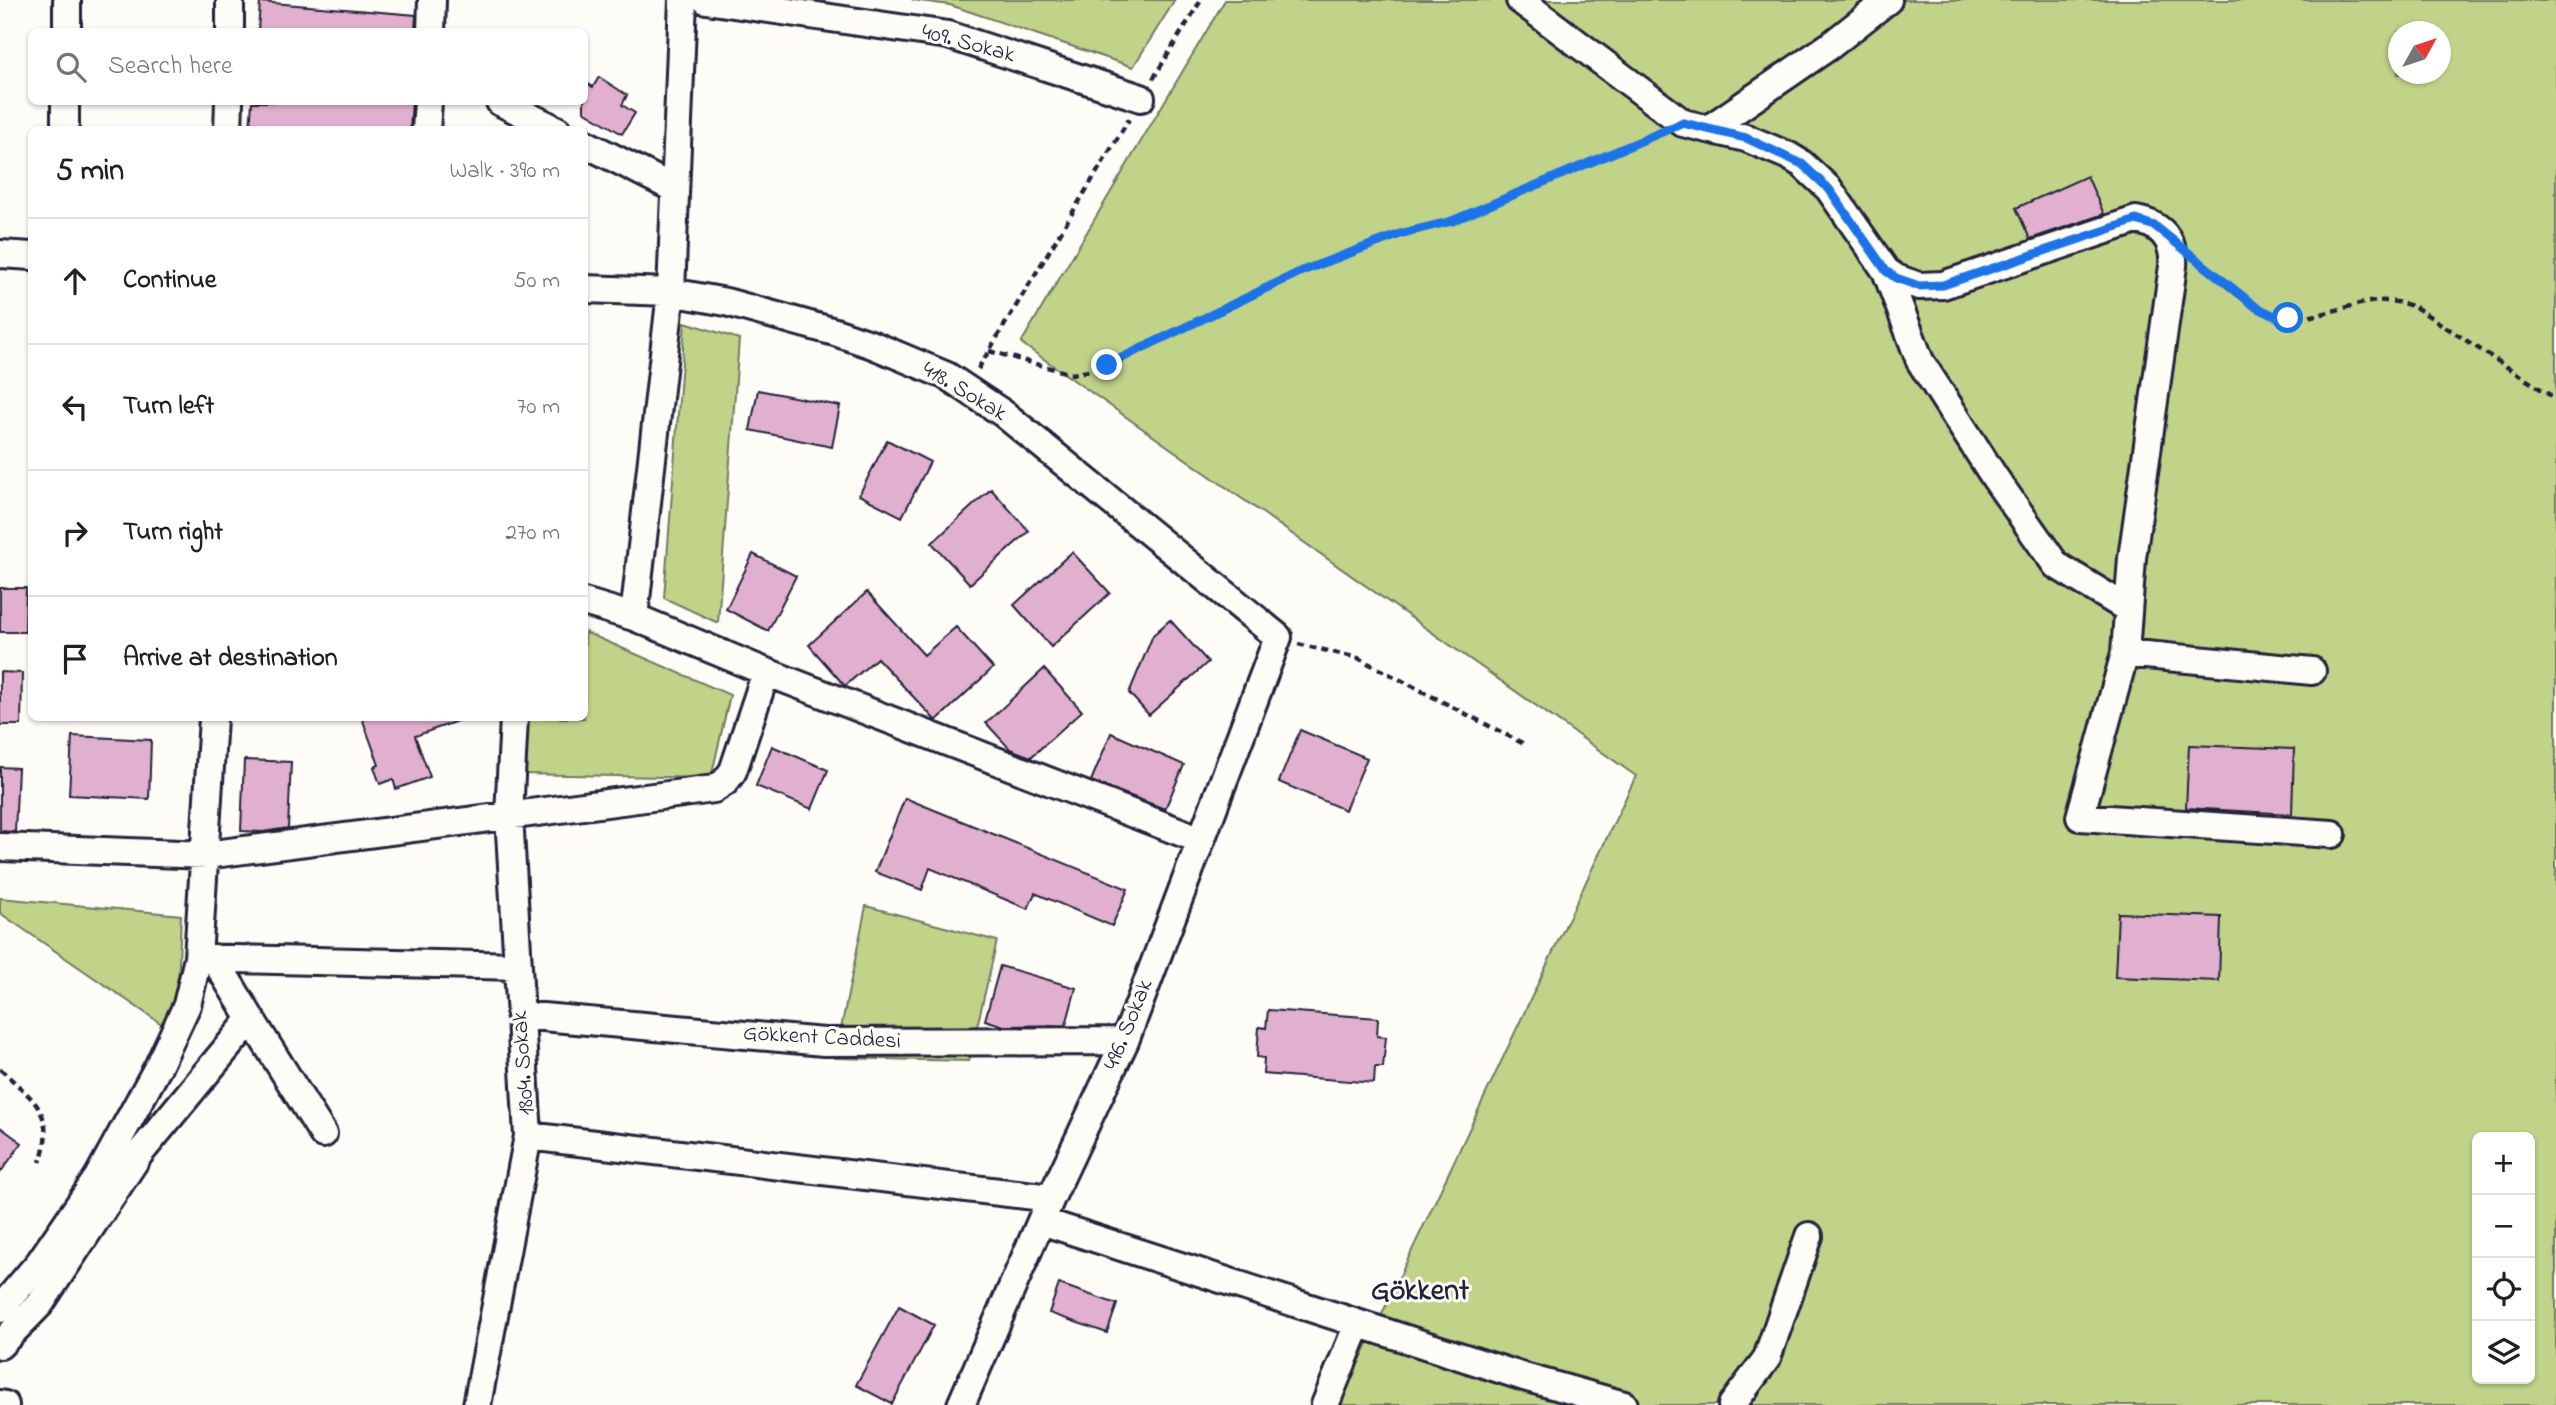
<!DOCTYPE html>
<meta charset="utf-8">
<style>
:root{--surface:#fff;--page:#f6f6f6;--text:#202124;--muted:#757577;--line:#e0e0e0}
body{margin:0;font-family:"Indie Flower",sans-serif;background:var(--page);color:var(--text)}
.controls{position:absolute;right:21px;bottom:21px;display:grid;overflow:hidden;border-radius:10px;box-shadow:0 2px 5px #0004}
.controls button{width:63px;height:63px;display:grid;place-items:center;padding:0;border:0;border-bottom:2px solid var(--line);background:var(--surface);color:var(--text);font:35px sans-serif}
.compass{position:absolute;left:2388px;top:21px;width:63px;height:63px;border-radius:50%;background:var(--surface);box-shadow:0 2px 5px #0004;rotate:50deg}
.stop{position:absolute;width:21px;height:21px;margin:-16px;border:5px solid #1a73e8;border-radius:50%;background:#fff}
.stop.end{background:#1a73e8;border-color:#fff;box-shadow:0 2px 7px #0008}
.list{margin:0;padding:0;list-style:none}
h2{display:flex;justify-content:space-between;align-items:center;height:91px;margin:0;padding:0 28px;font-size:30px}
h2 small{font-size:23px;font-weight:400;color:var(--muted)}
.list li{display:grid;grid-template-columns:46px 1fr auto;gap:21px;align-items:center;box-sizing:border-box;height:126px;padding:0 28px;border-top:2px solid var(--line)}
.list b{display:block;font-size:26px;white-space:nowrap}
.list em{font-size:23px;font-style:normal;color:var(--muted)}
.icon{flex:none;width:38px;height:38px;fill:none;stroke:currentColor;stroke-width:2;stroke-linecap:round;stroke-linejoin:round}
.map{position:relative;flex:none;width:2556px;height:1405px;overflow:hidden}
.search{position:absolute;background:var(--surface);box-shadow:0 2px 5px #0004;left:28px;top:28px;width:560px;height:77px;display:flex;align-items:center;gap:18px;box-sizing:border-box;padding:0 24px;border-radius:10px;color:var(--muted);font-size:26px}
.panel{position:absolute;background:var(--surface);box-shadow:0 2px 5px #0004;left:28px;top:126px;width:560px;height:595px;border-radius:10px}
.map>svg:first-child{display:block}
.green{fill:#c0d388;stroke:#717a62;stroke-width:2;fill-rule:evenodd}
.building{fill:#e2b0cf;stroke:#22223b;stroke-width:2}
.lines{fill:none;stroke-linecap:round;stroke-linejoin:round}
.minor-casing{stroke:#22223b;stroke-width:32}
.path{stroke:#22223b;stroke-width:4.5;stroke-dasharray:7 5;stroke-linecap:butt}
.minor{stroke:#fdfcf7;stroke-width:26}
.route{stroke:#1a73e8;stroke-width:9}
.labels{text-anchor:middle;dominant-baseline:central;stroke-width:6;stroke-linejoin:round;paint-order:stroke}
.street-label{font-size:23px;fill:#22223b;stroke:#fdfcf7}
.district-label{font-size:30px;font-weight:bold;fill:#22223b;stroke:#fdfcf7}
</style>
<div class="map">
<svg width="2556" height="1405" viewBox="0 0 2556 1405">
<rect width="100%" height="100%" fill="#fdfcf7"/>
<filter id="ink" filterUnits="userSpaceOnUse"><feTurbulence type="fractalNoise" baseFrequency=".0143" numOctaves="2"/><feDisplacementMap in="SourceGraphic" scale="14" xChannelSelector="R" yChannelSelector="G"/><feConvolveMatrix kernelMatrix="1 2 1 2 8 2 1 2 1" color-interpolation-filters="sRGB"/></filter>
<g filter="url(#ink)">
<path class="green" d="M912,0h263l-42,67 -183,-62z
M1225,0h1331v1405h-1217l297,-629 -615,-433zM2398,32h42v42h-42zM2477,1137h53v242h-53z
M685,322l54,17 -21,284 -54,-25z
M585,632l145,63 -19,83 -190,-4 3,-56h60z
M0,898l181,17 -5,119 -176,-121z
M866,906l131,35 -28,120 -134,-3z"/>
<path class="building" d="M260,2l156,13 -1,17h-157z
M599,77l28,18 -5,10 13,8 -13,21 -38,-23v-30l9,6z
M252,102h160l-2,28h-160z
M2087,176l17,38 -74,25 -14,-31z
M758,390l82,16 -8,41 -82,-17z
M887,440l43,22 -28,55 -43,-22z
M991,489l38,42 -59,53 -38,-41z
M1072,552l38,41 -59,54 -37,-42z
M753,554l43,22 -28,55 -42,-22z
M0,588h26l-1,44h-25z
M867,592l57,63 32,-28 37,41 -57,53 -59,-63 -32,28 -36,-41z
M1170,620l38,42 -59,53 -20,-22 24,-58z
M1044,669l38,42 -51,46 -21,-8 -24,-26z
M0,672l22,1 -1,52h-21z
M362,718h98v2l-45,16 15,41 -34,12 -3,-10 -13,5 -6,-17 5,-2z
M1300,730l67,28 -22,52 -66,-28z
M1111,733l73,32 -19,44 -74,-28z
M72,736l79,4 -2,59 -80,-4z
M2189,745l105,4 -2,65 -106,-6z
M772,746l56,24 -16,39 -56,-23z
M244,760l47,2 -3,66 -25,4 -22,-1z
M0,767l18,1 -3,64 -15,-1z
M905,798l223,91 -16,37 -77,-33 -7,16 -98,-41 -8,22 -47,-18z
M2118,913l103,4 -2,64 -104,-4z
M1000,966l76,22 -10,37 -62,1 -19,-6z
M1268,1010l110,8 -1,18 9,1 -3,30h-8l-1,16 -111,-9 1,-16 -7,-1 2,-30 7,1z
M0,1127l22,16 -22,30z
M1059,1284l58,20 -10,29 -58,-20z
M899,1306l35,19 -42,79 -36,-19z"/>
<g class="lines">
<g class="minor-casing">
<path id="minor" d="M706,0l242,35 193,63
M1520,0l163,123 63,15 43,18 13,8 27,25 57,82 10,7 23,8 24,-1 193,-65c25,4 39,20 37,46l-41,292 -7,95 -45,164 252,17
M67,32v-32
M230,32v-32
M431,32l1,-32
M500,102l57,28
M1710,128l121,-83 57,-45
M65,130v-28
M228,130l1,-28
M426,130l2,-28
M584,143l91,46
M0,254l32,2
M1886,271l34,90 75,117 61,87 72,44
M584,289l87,3 55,10 109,30 38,13 74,31 57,38 274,223 -153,404 -74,157 -90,207
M584,602l50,15 132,55 435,168
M634,617l37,-325 12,-292
M2125,653l187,18
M213,718l-15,240 320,8
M0,847l206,8 508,-66 11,-7 8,-11 33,-99
M520,1015l304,27 301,-1
M251,1019l72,115
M528,1136l523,62
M1041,1221l483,156 100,28
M0,1309l39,-46 59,-86 60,-110 29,-62 11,-47
M0,1345l40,-41 100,-151 111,-134 -37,-61
M0,1404l5,1
M477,1405l51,-269 -19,-321 5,-97
M1325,1405l33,-81
M1732,1405l35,-47 42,-122"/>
</g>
<path class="path" d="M1153,79l48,-79
M2197,259c20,16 45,43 69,53 35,17 75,-8 112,-11 13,-1 25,2 37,6l141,92
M989,351l83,23 22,-4 208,-99 101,-37 49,-13 205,-87
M978,369l151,-250
M1298,644l60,14 168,87
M0,1069c32,30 57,43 40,93"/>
<use href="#minor" class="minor"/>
</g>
</g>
<g class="lines" filter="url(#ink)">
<path class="route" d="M1107,365l195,-94 101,-38 49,-12 231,-98 63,15 56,26 27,25 57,82 10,7 23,8 24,-1 193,-65 19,6 101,81 19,9 13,2"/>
</g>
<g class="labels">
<g class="street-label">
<text transform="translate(968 44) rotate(15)">409. Sokak</text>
<text transform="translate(964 392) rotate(31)">418. Sokak</text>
<text transform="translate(1129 1025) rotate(-68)">496. Sokak</text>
<text transform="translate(822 1038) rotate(3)">Gökkent Caddesi</text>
<text transform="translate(524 1063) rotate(-94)">1804. Sokak</text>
</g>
<g class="district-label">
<text x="1420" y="1292">Gökkent</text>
</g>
</g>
</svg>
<div class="controls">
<button>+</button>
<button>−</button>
<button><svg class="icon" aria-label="locate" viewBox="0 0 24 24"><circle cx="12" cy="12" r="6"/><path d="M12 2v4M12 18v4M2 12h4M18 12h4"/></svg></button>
<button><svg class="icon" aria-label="layers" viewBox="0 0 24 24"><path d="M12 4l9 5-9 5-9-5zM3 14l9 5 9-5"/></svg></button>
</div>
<svg class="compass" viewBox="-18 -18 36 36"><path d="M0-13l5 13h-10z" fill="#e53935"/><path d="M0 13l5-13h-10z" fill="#757577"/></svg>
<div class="stop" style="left:2288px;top:318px"></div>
<div class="stop end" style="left:1107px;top:365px"></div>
<div class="search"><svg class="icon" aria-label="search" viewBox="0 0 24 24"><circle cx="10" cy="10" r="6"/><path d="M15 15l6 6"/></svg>Search here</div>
<section class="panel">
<h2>5 min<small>Walk · 390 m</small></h2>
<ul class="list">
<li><svg class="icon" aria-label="ahead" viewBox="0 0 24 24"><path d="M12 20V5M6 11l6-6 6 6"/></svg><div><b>Continue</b></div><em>50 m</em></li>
<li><svg class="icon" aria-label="left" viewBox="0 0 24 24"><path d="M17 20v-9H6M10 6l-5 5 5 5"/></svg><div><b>Turn left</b></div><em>70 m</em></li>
<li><svg class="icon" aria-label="right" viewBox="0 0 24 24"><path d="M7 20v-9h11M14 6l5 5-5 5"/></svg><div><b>Turn right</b></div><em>270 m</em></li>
<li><svg class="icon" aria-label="arrive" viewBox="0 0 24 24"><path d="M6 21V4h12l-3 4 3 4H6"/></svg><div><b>Arrive at destination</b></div></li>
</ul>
</section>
</div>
